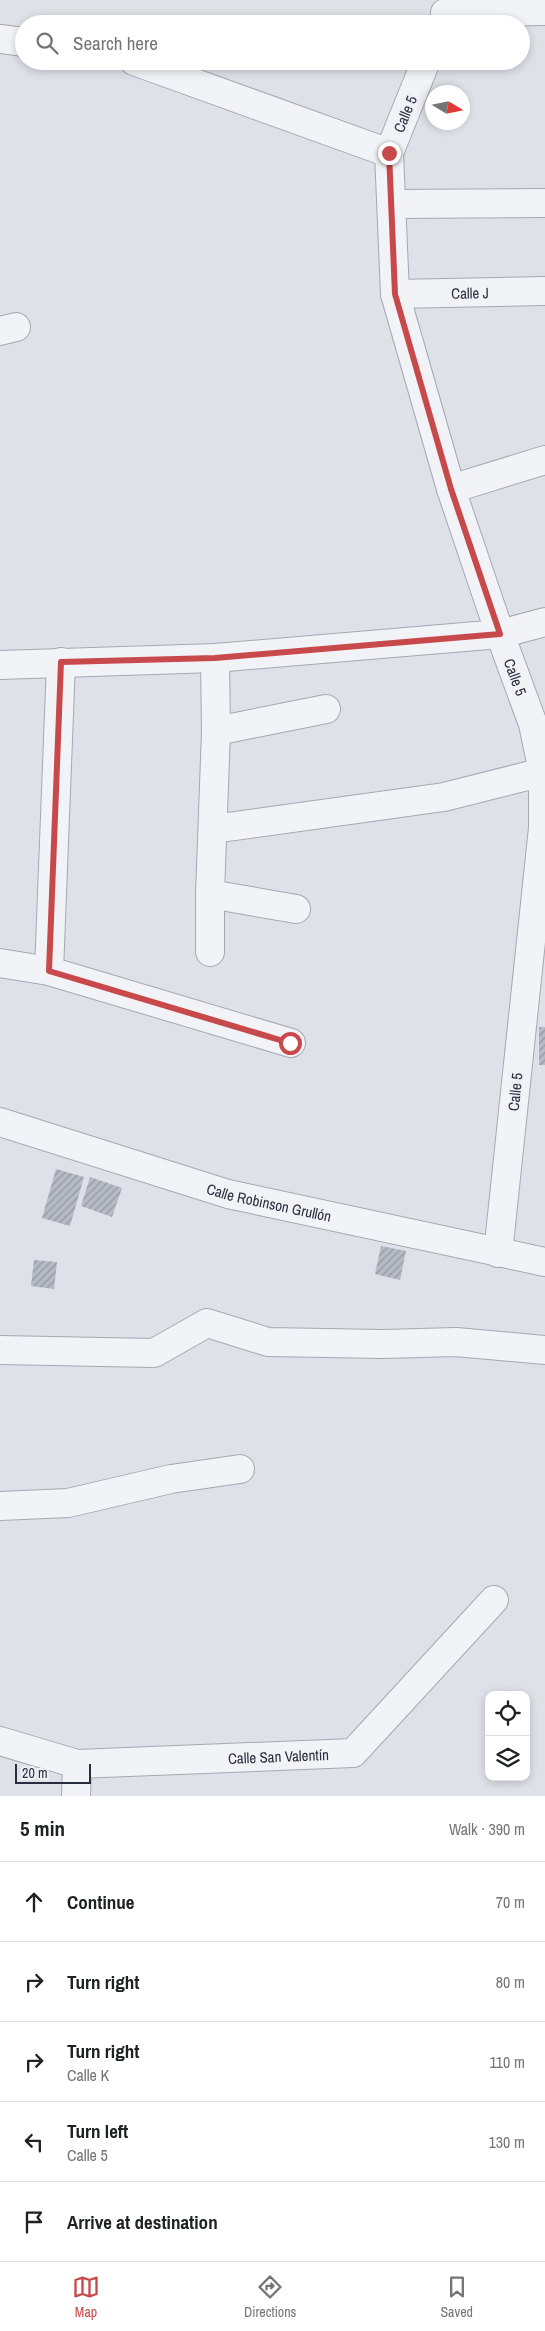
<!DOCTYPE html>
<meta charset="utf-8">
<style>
:root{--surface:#fff;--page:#f2f2f2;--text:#202124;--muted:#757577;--line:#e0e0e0;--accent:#c8494b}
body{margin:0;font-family:"Archivo Narrow",sans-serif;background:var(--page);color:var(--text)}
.controls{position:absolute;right:15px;bottom:15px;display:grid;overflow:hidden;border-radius:10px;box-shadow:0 2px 8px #0003}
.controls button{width:45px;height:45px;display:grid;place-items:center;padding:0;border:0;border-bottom:1px solid var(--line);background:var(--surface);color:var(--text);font:25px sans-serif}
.compass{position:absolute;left:425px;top:85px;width:45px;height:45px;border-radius:50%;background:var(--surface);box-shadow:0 2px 8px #0003;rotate:100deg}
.scale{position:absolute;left:15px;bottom:12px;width:76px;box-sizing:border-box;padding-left:5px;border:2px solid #292e3e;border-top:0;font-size:14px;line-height:18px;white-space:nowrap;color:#292e3e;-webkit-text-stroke:4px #eef0f5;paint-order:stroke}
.stop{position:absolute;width:15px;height:15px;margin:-11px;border:4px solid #c8494b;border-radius:50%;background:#fff}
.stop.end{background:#c8494b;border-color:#fff;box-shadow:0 1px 5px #0008}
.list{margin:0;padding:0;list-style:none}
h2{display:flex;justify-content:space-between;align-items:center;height:65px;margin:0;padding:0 20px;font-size:21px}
h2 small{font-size:16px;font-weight:400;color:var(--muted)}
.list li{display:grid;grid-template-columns:32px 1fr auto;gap:15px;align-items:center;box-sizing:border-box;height:80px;padding:0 20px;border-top:1px solid var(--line)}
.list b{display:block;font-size:19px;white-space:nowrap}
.list p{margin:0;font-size:16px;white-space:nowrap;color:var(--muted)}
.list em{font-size:16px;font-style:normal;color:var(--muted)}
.icon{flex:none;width:28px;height:28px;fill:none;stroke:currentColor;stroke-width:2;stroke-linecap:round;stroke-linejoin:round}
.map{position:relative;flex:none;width:545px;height:1796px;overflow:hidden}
.search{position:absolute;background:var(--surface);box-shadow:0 2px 8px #0003;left:15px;right:15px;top:15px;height:55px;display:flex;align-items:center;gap:12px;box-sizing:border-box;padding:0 18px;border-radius:28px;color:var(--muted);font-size:19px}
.sheet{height:465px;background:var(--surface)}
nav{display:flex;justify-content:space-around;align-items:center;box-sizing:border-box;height:70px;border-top:1px solid var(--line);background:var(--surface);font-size:14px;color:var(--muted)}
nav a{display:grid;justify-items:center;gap:2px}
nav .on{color:var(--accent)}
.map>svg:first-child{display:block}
.building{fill:url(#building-hatch)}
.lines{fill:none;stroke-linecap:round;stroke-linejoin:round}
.minor-casing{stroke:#a5a8b2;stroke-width:30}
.minor{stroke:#f2f3f6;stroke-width:28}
.route{stroke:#c8494b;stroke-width:6}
.labels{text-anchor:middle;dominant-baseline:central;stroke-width:4;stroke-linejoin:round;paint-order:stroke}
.street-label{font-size:15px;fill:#292e3e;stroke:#eef0f5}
</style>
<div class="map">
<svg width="545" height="1796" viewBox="0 0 545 1796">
<defs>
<pattern id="building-hatch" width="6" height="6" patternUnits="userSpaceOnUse" patternTransform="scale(1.25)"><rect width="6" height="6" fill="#b6bac4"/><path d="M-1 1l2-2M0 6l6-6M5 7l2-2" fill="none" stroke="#9498a1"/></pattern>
</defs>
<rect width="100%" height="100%" fill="#dfe1e8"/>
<path class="building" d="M539,1027h6v38h-6z
M56,1169l28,8 -14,49 -28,-8z
M90,1177l32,11 -10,29 -31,-11z
M381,1246l25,5 -6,29 -25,-6z
M34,1260l23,2 -3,27 -23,-3z"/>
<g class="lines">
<g class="minor-casing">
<g id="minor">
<path d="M445,13l100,-2"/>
<path d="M0,39l24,3"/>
<path d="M134,61l255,92"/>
<path id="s1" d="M426,61l-37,92 6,141 56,195 49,145 33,90 10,48v56l-45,425"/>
<path d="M392,204l153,-1"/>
<path id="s2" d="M395,294l150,-3"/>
<path d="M0,331l16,-4"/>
<path d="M451,489l94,-29"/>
<path d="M215,658l1,73 -6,163 86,15"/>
<path d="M0,665l215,-7 285,-24 45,-12"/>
<path d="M216,731l110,-22"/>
<path d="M213,829l231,-32 99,-25"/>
<path d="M210,894v58"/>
<path d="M0,963l49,8 242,72"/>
<path d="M49,971l12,-309"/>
<path id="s3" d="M0,1122l228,72 317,68"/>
<path d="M0,1350l154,3 53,-30 61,19 115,2 73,-2 89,8"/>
<path d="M0,1506l68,-3 103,-24 69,-10"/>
<path id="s4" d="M0,1741l77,23 276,-11 141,-153"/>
<path d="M76,1796l1,-32"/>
</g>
</g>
<use href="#minor" class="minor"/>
</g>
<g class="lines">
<path class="route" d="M290,1043l-241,-72 12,-309 154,-4 285,-24 -49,-145 -56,-195 -6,-141"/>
</g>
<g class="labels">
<g class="street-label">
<text transform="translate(405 114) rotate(-68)">Calle 5</text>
<text stroke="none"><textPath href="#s2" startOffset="75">Calle J</textPath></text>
<text stroke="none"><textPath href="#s1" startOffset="642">Calle 5</textPath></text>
<text transform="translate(515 1092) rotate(-84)">Calle 5</text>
<text stroke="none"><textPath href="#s3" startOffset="281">Calle Robinson Grullón</textPath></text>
<text stroke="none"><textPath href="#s4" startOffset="282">Calle San Valentín</textPath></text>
</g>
</g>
</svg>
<div class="controls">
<button><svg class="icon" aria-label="locate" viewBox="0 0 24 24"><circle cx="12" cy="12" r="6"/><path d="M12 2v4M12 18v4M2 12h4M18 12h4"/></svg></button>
<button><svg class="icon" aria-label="layers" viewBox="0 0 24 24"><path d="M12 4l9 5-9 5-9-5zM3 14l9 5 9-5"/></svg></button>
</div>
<svg class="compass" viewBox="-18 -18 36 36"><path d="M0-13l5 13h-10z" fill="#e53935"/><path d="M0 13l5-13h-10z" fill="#757577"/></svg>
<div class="scale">20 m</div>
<div class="stop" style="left:290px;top:1043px"></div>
<div class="stop end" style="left:389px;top:153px"></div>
<div class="search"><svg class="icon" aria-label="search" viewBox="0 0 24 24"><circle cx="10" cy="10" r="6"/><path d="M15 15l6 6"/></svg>Search here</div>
</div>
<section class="sheet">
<h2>5 min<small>Walk · 390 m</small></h2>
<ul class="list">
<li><svg class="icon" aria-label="ahead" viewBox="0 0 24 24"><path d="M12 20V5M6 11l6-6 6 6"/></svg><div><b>Continue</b></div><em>70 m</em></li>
<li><svg class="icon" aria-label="right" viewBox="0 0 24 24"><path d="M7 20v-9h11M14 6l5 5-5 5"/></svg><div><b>Turn right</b></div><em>80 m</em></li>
<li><svg class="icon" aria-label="right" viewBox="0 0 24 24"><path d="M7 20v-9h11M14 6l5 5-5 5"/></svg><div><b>Turn right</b><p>Calle K</p></div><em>110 m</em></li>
<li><svg class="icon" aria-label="left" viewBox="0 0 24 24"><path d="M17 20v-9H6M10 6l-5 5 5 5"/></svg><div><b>Turn left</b><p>Calle 5</p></div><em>130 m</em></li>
<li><svg class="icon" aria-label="arrive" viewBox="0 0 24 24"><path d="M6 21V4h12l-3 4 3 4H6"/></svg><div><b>Arrive at destination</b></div></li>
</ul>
</section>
<nav>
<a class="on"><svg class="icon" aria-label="map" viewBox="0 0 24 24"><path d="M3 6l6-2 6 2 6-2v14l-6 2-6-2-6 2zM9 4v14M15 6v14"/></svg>Map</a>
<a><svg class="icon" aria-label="directions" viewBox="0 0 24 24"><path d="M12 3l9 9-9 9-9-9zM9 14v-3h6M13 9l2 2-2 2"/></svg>Directions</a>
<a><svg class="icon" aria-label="saved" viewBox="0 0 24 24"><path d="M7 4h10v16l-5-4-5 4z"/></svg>Saved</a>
</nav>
